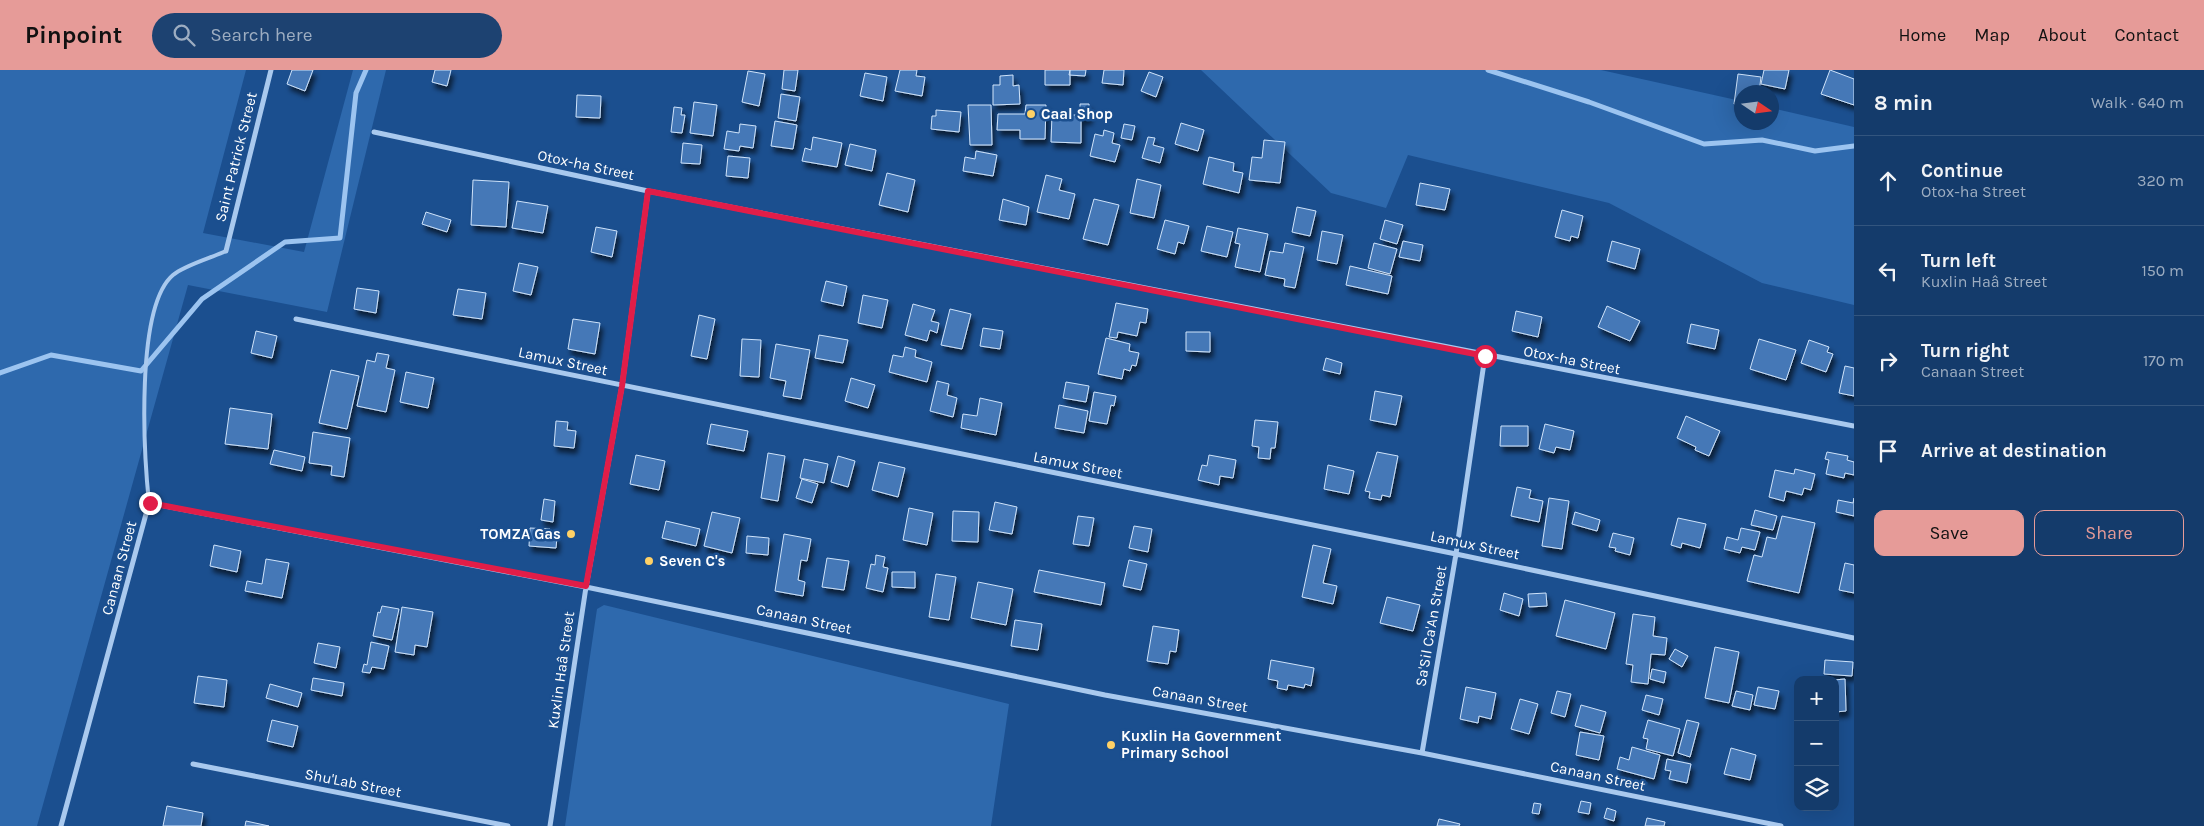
<!DOCTYPE html>
<meta charset="utf-8">
<style>
:root{--surface:#143b6b;--page:#1d4271;--text:#f1f3f6;--muted:#9dadc1;--line:#33557e;--accent:#e69b98}
body{margin:0;font-family:Karla,sans-serif;background:var(--page);color:var(--text)}
.controls{position:absolute;right:15px;bottom:15px;display:grid;overflow:hidden;border-radius:10px;box-shadow:0 5px 20px #0002}
.controls button{width:45px;height:45px;display:grid;place-items:center;padding:0;border:0;border-bottom:1px solid var(--line);background:var(--surface);color:var(--text);font:25px sans-serif}
.compass{position:absolute;left:1734px;top:15px;width:45px;height:45px;border-radius:50%;background:var(--surface);box-shadow:0 5px 20px #0002;rotate:103deg}
.stop{position:absolute;width:15px;height:15px;margin:-11px;border:4px solid #e11d48;border-radius:50%;background:#fff}
.stop.end{background:#e11d48;border-color:#fff;box-shadow:0 1px 5px #0008}
.list{margin:0;padding:0;list-style:none}
h2{display:flex;justify-content:space-between;align-items:center;height:65px;margin:0;padding:0 20px;font-size:21px}
h2 small{font-size:16px;font-weight:400;color:var(--muted)}
.list li{display:grid;grid-template-columns:32px 1fr auto;gap:15px;align-items:center;box-sizing:border-box;height:90px;padding:0 20px;border-top:1px solid var(--line)}
.list b{display:block;font-size:19px;white-space:nowrap}
.list p{margin:0;font-size:16px;white-space:nowrap;color:var(--muted)}
.list em{font-size:16px;font-style:normal;color:var(--muted)}
.actions{display:flex;gap:10px;padding:15px 20px}
.actions a{flex:1;padding:11px 0;border:1px solid var(--accent);border-radius:10px;text-align:center;font-size:18px;color:var(--accent)}
.actions .main{background:var(--accent);color:#111}
.icon{flex:none;width:28px;height:28px;fill:none;stroke:currentColor;stroke-width:2;stroke-linecap:round;stroke-linejoin:round}
.map{position:relative;flex:none;width:1854px;height:756px;overflow:hidden}
header{display:flex;align-items:center;gap:30px;box-sizing:border-box;height:70px;padding:0 25px;background:var(--accent);color:#111}
header strong{font-size:24px}
nav{display:flex;gap:28px;margin-inline-start:auto;font-size:18px}
.search{width:350px;height:45px;background:var(--page);display:flex;align-items:center;gap:12px;box-sizing:border-box;padding:0 18px;border-radius:28px;color:var(--muted);font-size:19px}
main{display:flex}
aside{flex:1;background:var(--surface)}
.map>svg:first-child{display:block}
.green{fill:#2e69ad}
.lines{fill:none;stroke-linecap:round;stroke-linejoin:round}
.stream{stroke:#9cc4f0;stroke-width:5}
.building{fill:#4478b7;stroke:#cfe3fa;filter:url(#shadow)}
.lane{stroke:#a9c9ee;stroke-width:4}
.street{stroke:#a9c9ee;stroke-width:5}
.route{stroke:#e11d48;stroke-width:6}
.poi-dot{fill:#ffd166;stroke:#1b4f8f;stroke-width:2}
.labels{text-anchor:middle;dominant-baseline:central;stroke-width:5;stroke-linejoin:round;paint-order:stroke}
.poi-label{font-size:15px;font-weight:bold;fill:#fff;stroke:#1b4f8f;text-anchor:start}
.street-label{font-size:15px;fill:#fff;stroke:#1b4f8f}
</style>
<header>
<strong>Pinpoint</strong>
<div class="search"><svg class="icon" aria-label="search" viewBox="0 0 24 24"><circle cx="10" cy="10" r="6"/><path d="M15 15l6 6"/></svg>Search here</div>
<nav><a>Home</a><a>Map</a><a>About</a><a>Contact</a></nav>
</header>
<main>
<div class="map">
<svg width="1854" height="756" viewBox="0 0 1854 756">
<defs>
<filter id="shadow"><feDropShadow dx="3" dy="5.5" stdDeviation="2.5" flood-color="#0009"/></filter>
</defs>
<rect width="100%" height="100%" fill="#1b4f8f"/>
<path class="green" d="M0,0h246l-43,163 101,19 49,-182h33l-59,242 -139,-27 -151,541h-37z
M1201,0h400l140,31 1,21h30v-14l82,19v178l-92,-22 -153,-80 -201,-48 -22,53 -55,-15z
M604,535l405,99 -18,122h-426l32,-217z"/>
<g class="lines">
<path class="stream" d="M1488,0l101,32 115,42 58,-4 53,11 39,-5
M0,303l51,-18 90,16 61,-72 83,-57 55,-4 16,-145 10,-23"/>
</g>
<path class="building" d="M292,0h21l-8,21 -18,-7z
M435,0h16l-4,16 -15,-4z
M784,0h14l-3,21 -13,-2z
M900,0h17l-1,6 9,1 -3,19 -27,-5z
M1045,0h25v15h-25z
M1070,0h16l-1,6 -16,-1z
M1104,0h20l-1,15 -21,-2z
M1764,0h25l-4,19 -24,-5z
M1830,0l24,9v26l-33,-11z
M748,1l17,3 -6,32 -17,-4z
M1149,2l14,5 -7,20 -15,-6z
M865,3l22,4 -4,24 -23,-5z
M1738,4l23,3 -2,15h-17v13l-8,-1z
M1013,5v11l6,-1 1,19 -27,1v-20h7v-9z
M781,24l19,3 -4,24 -18,-3z
M577,25l24,1 -1,22 -24,-1z
M694,32l23,3 -4,31 -23,-3z
M1080,34h9v15h-8v24l-30,-1 1,-27h28z
M968,35h23l1,40h-22z
M1026,35h20l-1,34h-25v-9h-23l1,-16h27z
M674,37l8,1 -1,7h4l-3,18 -11,-1z
M936,40l25,2 -2,20 -28,-3 1,-13h4z
M775,51l22,4 -4,24 -22,-3z
M1181,53l23,7 -6,21 -23,-7z
M740,54l16,2 -3,22 -13,-2 -1,5 -15,-2 3,-18 12,2z
M1124,54l11,2 -3,14 -11,-2z
M1104,60l10,3 -2,10 8,2 -5,17 -25,-6 5,-22 8,2z
M813,67l29,6 -5,24 -35,-6 3,-13 6,2z
M1148,67l7,1 -2,7 11,3 -4,15 -18,-5z
M1264,70l21,2 -5,41 -31,-3 3,-23 10,1z
M683,73l19,2 -2,19 -19,-1z
M850,74l26,6 -4,21 -27,-6z
M976,81l21,4 -4,21 -30,-5 2,-14 10,2z
M728,86l22,2 -2,20 -22,-2z
M1209,87l25,6 -1,8 10,2 -4,20 -36,-9z
M887,103l28,7 -7,32 -29,-7z
M1046,105l16,4 -3,11 16,4 -6,25 -32,-7z
M1137,109l24,6 -7,33 -24,-5z
M473,110l36,2 -3,45 -35,-2z
M1420,113l30,6 -5,21 -29,-5z
M1003,129l26,8 -3,18 -27,-5z
M1094,129l25,6 -11,40 -25,-6z
M517,131l31,5 -5,27 -31,-5z
M1297,137l19,4 -6,25 -18,-4z
M1562,140l21,6 -5,22 -7,-2 -1,5 -15,-4z
M426,142l25,8 -4,12 -25,-8z
M1165,150l24,6 -5,18 -6,-2 -3,12 -18,-5z
M1385,150l18,5 -6,19 -17,-5z
M1207,156l26,6 -6,25 -26,-6z
M596,157l21,4 -5,26 -21,-5z
M1238,158l30,6 -8,38 -25,-5 5,-23 -5,-1z
M1322,161l21,4 -6,29 -20,-4z
M1403,171l20,4 -3,16 -21,-4z
M1612,171l28,8 -5,20 -28,-8z
M1285,173l19,4 -9,41 -11,-2 1,-7 -20,-4 5,-24 13,2z
M1374,173l23,6 -7,25 -22,-6z
M519,193l19,4 -7,28 -18,-4z
M1350,196l42,10 -4,18 -42,-9z
M826,211l21,5 -4,20 -22,-5z
M357,218l22,3 -3,22 -22,-4z
M458,219l28,4 -4,26 -29,-4z
M863,225l25,5 -6,28 -24,-5z
M1116,233l32,6 -2,14 -6,-1 -3,14 -19,-4 -1,6 -8,-1z
M913,234l22,6 -4,11 8,2 -2,10 -7,-3 -3,11 -22,-6z
M1607,236l33,15 -10,20 -32,-14z
M950,239l21,5 -9,35 -21,-4z
M1516,241l26,6 -4,20 -26,-6z
M699,245l16,4 -8,40 -16,-3z
M573,249l27,4 -5,31 -27,-5z
M1691,254l28,6 -4,19 -28,-6z
M983,258l20,3 -3,18 -20,-3z
M256,261l21,5 -5,22 -21,-5z
M1186,262h24v20l-24,-1z
M819,265l29,5 -5,23 -28,-5z
M1106,268l24,6 -1,7 10,2 -3,13 -4,-1 -2,6 -6,-2 -2,10 -24,-5z
M742,269l19,1 -2,37 -19,-1z
M1759,269l37,11 -10,30 -36,-11z
M1809,270l20,7 -2,5 6,2 -7,18 -25,-9z
M776,274l34,6 -9,49 -18,-3 3,-15 -16,-3z
M905,277l11,3 -1,7 17,5 -5,20 -38,-10 4,-17 10,2z
M377,283l12,2 -3,13 9,2 -9,42 -29,-6 10,-46 8,2z
M1326,288l16,5 -2,11 -17,-4z
M1845,296l9,2v28l-15,-3z
M331,300l28,6 -12,53 -28,-6z
M406,302l28,6 -6,30 -28,-6z
M851,308l24,7 -7,23 -23,-7z
M937,311l12,3 -2,11 10,3 -4,19 -23,-6z
M1066,312l23,4 -3,16 -23,-4z
M1375,321l27,5 -6,29 -26,-5z
M1094,322l22,4 -2,10 -3,-1 -4,19 -18,-3z
M980,328l22,5 -6,32 -35,-7 2,-14 14,2z
M1059,335l29,6 -4,22 -29,-5z
M230,338l42,6 -4,35 -43,-5z
M1686,346l34,15 -11,25 -14,-6 1,-3 -19,-9z
M1255,350l23,2 -3,26h-4l-1,11 -12,-1 1,-11 -7,-1z
M556,351l12,1 -1,8 9,1 -2,17 -20,-2z
M711,354l37,7 -4,20 -37,-7z
M1545,354l29,7 -4,19 -14,-3 -2,6 -15,-4z
M1501,356h27v20h-28z
M313,362l37,6 -6,39 -13,-2 1,-9 -23,-3z
M274,380l31,7 -3,14 -32,-7z
M1377,382l21,4 -8,41 -8,-2 -1,5 -12,-2 1,-6 -5,-1z
M1827,382l21,4 -1,4 7,2v13l-9,-2 -1,5 -18,-4 3,-14 -4,-1z
M768,383l17,3 -7,45 -17,-3z
M636,385l29,6 -6,29 -29,-6z
M1209,385l27,5 -3,18 -13,-2 -1,9 -21,-5 4,-15 5,1z
M838,386l17,5 -7,26 -17,-5z
M804,389l24,5 -4,19 -24,-5z
M879,392l26,6 -7,29 -26,-7z
M1328,395l26,6 -5,23 -25,-5z
M1795,399l20,5 -4,16 -7,-2 -2,7 -16,-4 -2,10 -15,-4 6,-27 19,4z
M802,409l16,5 -6,19 -16,-5z
M1517,417l14,3 -2,8 14,3 -4,21 -28,-6z
M1549,428l20,3 -7,48 -20,-3z
M1854,428v18l-18,-4 2,-12 15,3z
M544,429l11,2 -2,21 -12,-2z
M995,432l22,5 -5,27 -23,-4z
M909,438l24,5 -6,32 -24,-5z
M1755,440l22,6 -4,14 -22,-5z
M953,441l26,1 -1,30 -26,-1z
M712,442l28,6 -8,35 -28,-7z
M1575,442l25,8 -3,11 -25,-7z
M1078,446l16,2 -5,28 -16,-2z
M1782,446l33,7 -16,70 -52,-12 7,-26 8,2 5,-20 9,2z
M1678,448l28,6 -6,24 -18,-5 -1,5 -10,-3z
M666,451l34,8 -4,17 -34,-8z
M1134,456l18,3 -4,23 -19,-4z
M530,458l20,1v7l7,1 -1,11 -27,-2z
M1741,458l19,4 -5,18 -13,-3 -2,6 -16,-4 3,-12 11,3z
M1613,463l21,5 -4,17 -15,-4 1,-3 -7,-1z
M784,464l27,5 -4,22 -6,-1 -3,20 7,2 -2,14 -28,-5z
M747,466l22,2 -1,17 -22,-2z
M214,475l27,6 -4,21 -27,-6z
M1313,475l18,4 -8,34 14,3 -4,18 -31,-7z
M876,485l9,2 -2,10 5,1 -5,24 -17,-4 5,-24 4,1z
M827,488l22,3 -5,29 -22,-3z
M266,489l23,4 -7,35 -37,-7 2,-10 15,3z
M1129,490l18,4 -6,26 -18,-4z
M1845,493l9,2v28l-15,-3z
M1039,500l66,13 -4,22 -67,-13z
M892,502h23v16l-23,-1z
M936,504l20,3 -7,43 -20,-3z
M978,512l35,7 -7,36 -35,-7z
M1504,523l19,6 -4,17 -19,-6z
M1546,523l1,13 -18,1 -1,-13z
M1387,527l33,8 -7,26 -33,-8z
M1565,530l50,13 -9,36 -50,-13z
M382,536l17,3 -7,31 -19,-4 5,-24 2,1z
M402,537l31,5 -6,35 -12,-2 -1,10 -19,-3z
M1633,544l22,3 -2,19 14,2 -2,17 -14,-1 -3,30 -17,-2 2,-17 -7,-1z
M1015,550l27,4 -4,26 -27,-4z
M1153,556l26,4 -3,22 -6,-1 -2,13 -21,-3z
M371,572l18,4 -5,23 -12,-2 -2,6 -8,-1 2,-8 3,1z
M318,573l22,4 -4,21 -22,-5z
M1715,577l24,5 -10,51 -24,-5z
M1675,579l13,7 -6,11 -13,-8z
M1271,590l43,8 -3,18 -6,-2 -1,4 -16,-3 -1,5 -10,-2 1,-7 -10,-2z
M1825,590l28,2 -1,14 -28,-2z
M1652,599l14,3 -2,11 -14,-4z
M198,606l29,4 -3,27 -30,-4z
M313,608l31,5 -2,13 -31,-6z
M1845,609l1,32 -11,1 -1,-32z
M270,614l32,9 -4,14 -32,-9z
M1466,617l30,6 -5,26 -12,-3 -1,7 -18,-4z
M1758,617l21,4 -4,18 -21,-4z
M1557,621l14,3 -6,23 -14,-4z
M1736,621l17,4 -3,15 -18,-4z
M1646,625l17,4 -4,16 -17,-5z
M1520,629l18,5 -9,30 -18,-5z
M1581,635l25,7 -6,21 -25,-7z
M272,650l26,6 -5,21 -26,-6z
M1648,650l32,9 -7,27 -27,-7 2,-10 -5,-1z
M1687,650l12,3 -9,34 -12,-4z
M1580,662l24,4 -5,24 -23,-5z
M1632,677l28,8 -6,24 -37,-10 3,-12 9,3z
M1731,678l25,7 -6,25 -26,-6z
M1667,689l24,5 -4,19 -18,-4 2,-8 -6,-1z
M1581,731l10,2 -2,11 -11,-2z
M1534,733l7,1 -2,10 -7,-1z
M167,736l36,7 -2,13h-38z
M1607,738l9,3 -2,10 -10,-3z
M1647,748l18,4 -1,4h-19z
M1439,749l21,5 -1,2h-22z
M246,751l23,5h-24z"/>
<g class="lines">
<path class="lane" d="M149,433c-5,-48 -14,-196 24,-228 12,-10 38,-17 53,-24"/>
<path class="street" d="M374,62l274,59 1206,235
M226,181l45,-181
M296,249l1160,235 398,84
M1422,683l34,-199 29,-198
M193,694l315,62
M61,756l88,-323 437,84 519,108 317,58 359,73
M550,756l36,-239 36,-201 26,-195"/>
</g>
<g class="lines">
<path class="route" d="M150,433l436,83 36,-200 26,-195 837,165"/>
</g>
<g class="poi-dot">
<circle cx="1031" cy="44" r="5"/>
<circle cx="571" cy="464" r="5"/>
<circle cx="649" cy="491" r="5"/>
<circle cx="1111" cy="675" r="5"/>
</g>
<g class="labels">
<g class="poi-label">
<text x="1041" y="44">Caal Shop</text>
<text x="561" y="464" text-anchor="end">TOMZA Gas</text>
<text x="659" y="491">Seven C's</text>
<text x="1121" y="666">Kuxlin Ha Government<tspan x="1121" dy="17">Primary School</tspan></text>
</g>
<g class="street-label">
<text transform="translate(236 87) rotate(-76)">Saint Patrick Street</text>
<text transform="translate(586 95) rotate(12)">Otox-ha Street</text>
<text transform="translate(1572 290) rotate(11)">Otox-ha Street</text>
<text transform="translate(563 291) rotate(12)">Lamux Street</text>
<text transform="translate(1078 395) rotate(11)">Lamux Street</text>
<text transform="translate(1475 475) rotate(12)">Lamux Street</text>
<text transform="translate(119 498) rotate(-75)">Canaan Street</text>
<text transform="translate(804 549) rotate(12)">Canaan Street</text>
<text transform="translate(1431 556) rotate(-80)">Sa'Sil Ca'An Street</text>
<text transform="translate(561 600) rotate(-82)">Kuxlin Haâ Street</text>
<text transform="translate(1200 629) rotate(10)">Canaan Street</text>
<text transform="translate(1598 706) rotate(12)">Canaan Street</text>
<text transform="translate(353 713) rotate(11)">Shu'Lab Street</text>
</g>
</g>
</svg>
<div class="controls">
<button>+</button>
<button>−</button>
<button><svg class="icon" aria-label="layers" viewBox="0 0 24 24"><path d="M12 4l9 5-9 5-9-5zM3 14l9 5 9-5"/></svg></button>
</div>
<svg class="compass" viewBox="-18 -18 36 36"><path d="M0-13l5 13h-10z" fill="#e53935"/><path d="M0 13l5-13h-10z" fill="#9dadc1"/></svg>
<div class="stop" style="left:1485px;top:286px"></div>
<div class="stop end" style="left:150px;top:433px"></div>
</div>
<aside>
<h2>8 min<small>Walk · 640 m</small></h2>
<ul class="list">
<li><svg class="icon" aria-label="ahead" viewBox="0 0 24 24"><path d="M12 20V5M6 11l6-6 6 6"/></svg><div><b>Continue</b><p>Otox-ha Street</p></div><em>320 m</em></li>
<li><svg class="icon" aria-label="left" viewBox="0 0 24 24"><path d="M17 20v-9H6M10 6l-5 5 5 5"/></svg><div><b>Turn left</b><p>Kuxlin Haâ Street</p></div><em>150 m</em></li>
<li><svg class="icon" aria-label="right" viewBox="0 0 24 24"><path d="M7 20v-9h11M14 6l5 5-5 5"/></svg><div><b>Turn right</b><p>Canaan Street</p></div><em>170 m</em></li>
<li><svg class="icon" aria-label="arrive" viewBox="0 0 24 24"><path d="M6 21V4h12l-3 4 3 4H6"/></svg><div><b>Arrive at destination</b></div></li>
</ul>
<div class="actions"><a class="main">Save</a><a>Share</a></div>
</aside>
</main>
